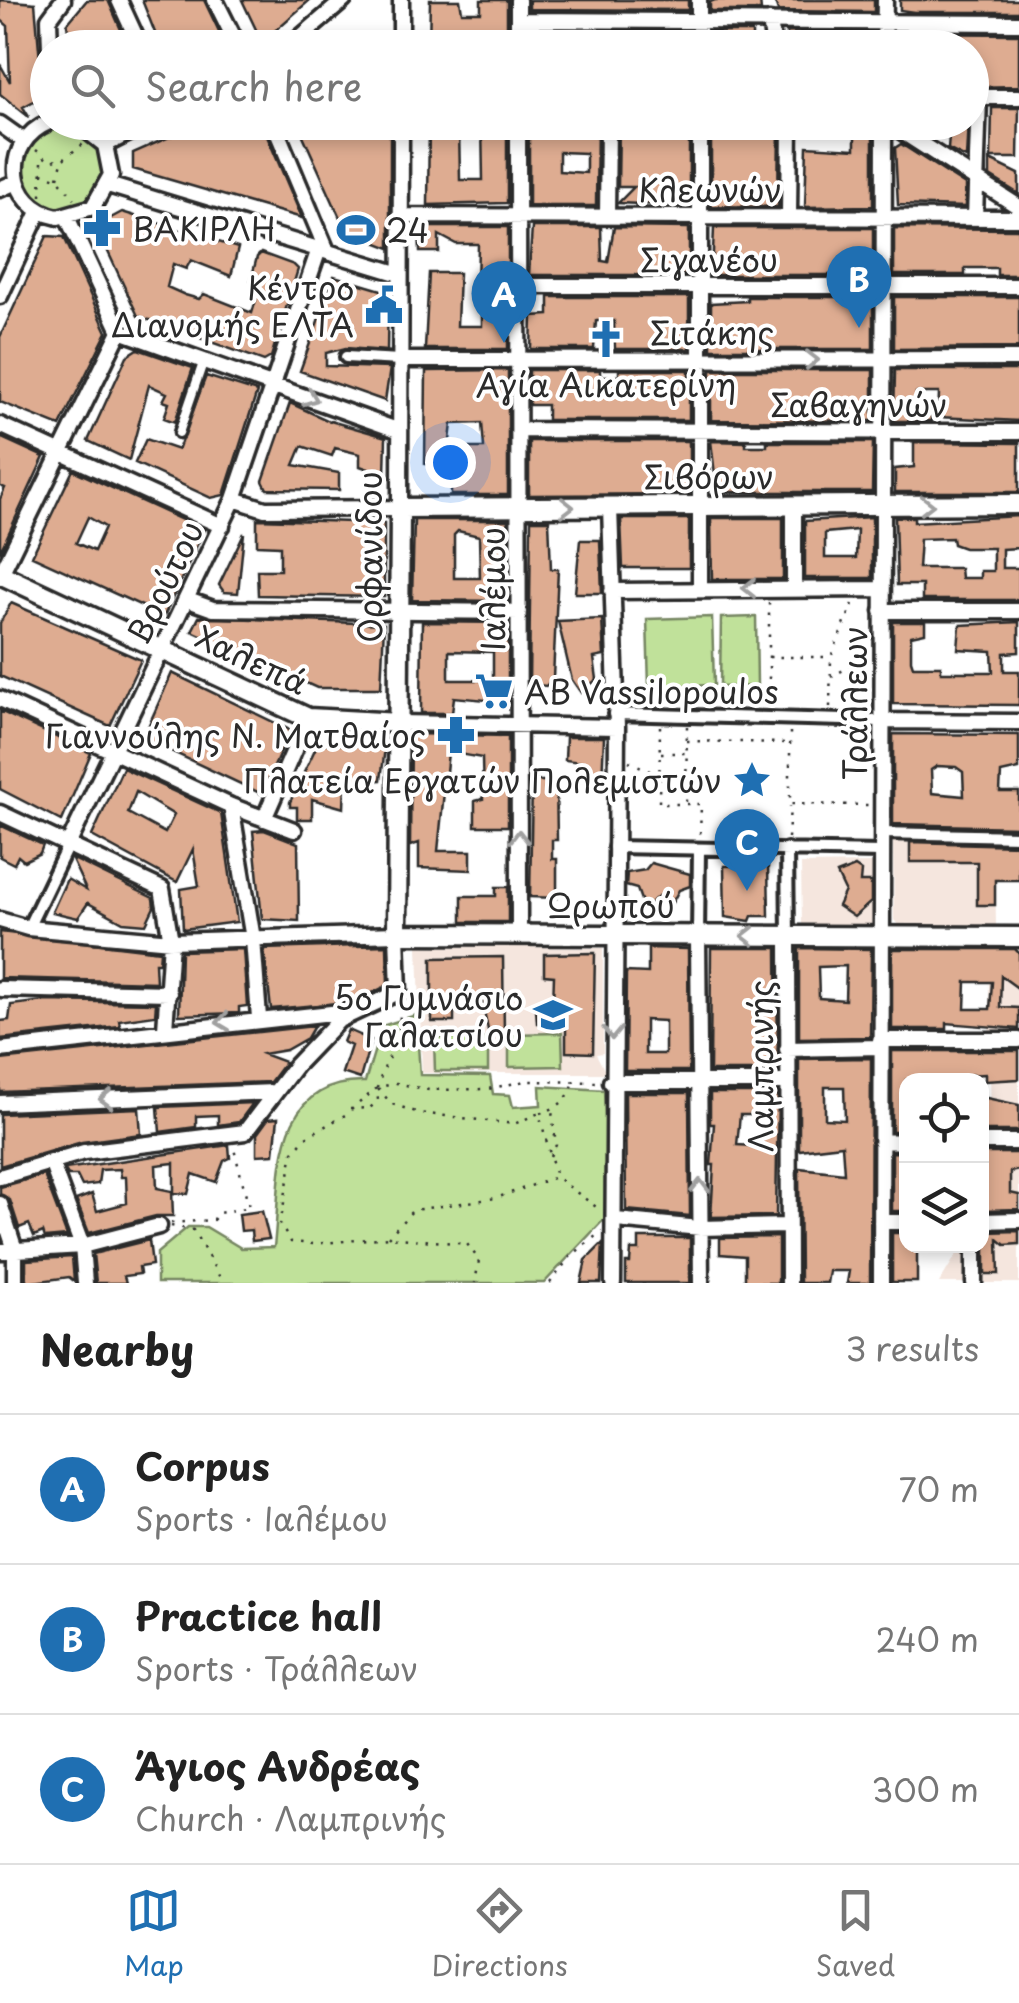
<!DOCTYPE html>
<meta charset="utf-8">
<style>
:root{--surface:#fff;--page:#f6f6f6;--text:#222;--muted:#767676;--line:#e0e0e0;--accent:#1f6fb2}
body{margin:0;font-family:"Playpen Sans",sans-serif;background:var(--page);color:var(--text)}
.controls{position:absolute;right:30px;bottom:30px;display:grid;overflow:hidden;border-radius:20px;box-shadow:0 5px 15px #0003}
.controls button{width:90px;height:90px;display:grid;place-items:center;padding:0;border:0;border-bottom:2px solid var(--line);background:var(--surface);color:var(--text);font:50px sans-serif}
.you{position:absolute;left:450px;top:462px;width:35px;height:35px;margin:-25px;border:8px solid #fff;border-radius:50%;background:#1a73e8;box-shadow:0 0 0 15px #1a73e833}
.badge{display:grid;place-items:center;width:65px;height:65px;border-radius:50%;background:var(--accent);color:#fff;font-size:32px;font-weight:700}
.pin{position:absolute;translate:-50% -82px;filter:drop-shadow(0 2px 5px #0008)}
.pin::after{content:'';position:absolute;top:52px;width:35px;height:30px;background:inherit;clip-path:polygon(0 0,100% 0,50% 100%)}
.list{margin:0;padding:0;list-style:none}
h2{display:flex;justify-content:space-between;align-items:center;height:130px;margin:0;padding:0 40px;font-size:42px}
h2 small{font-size:32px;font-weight:400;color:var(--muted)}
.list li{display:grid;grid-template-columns:65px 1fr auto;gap:30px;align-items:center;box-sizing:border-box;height:150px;padding:0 40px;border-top:2px solid var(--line)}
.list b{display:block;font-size:38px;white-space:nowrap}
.list p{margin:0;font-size:32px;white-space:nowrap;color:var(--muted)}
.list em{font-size:32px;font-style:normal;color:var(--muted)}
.icon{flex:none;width:55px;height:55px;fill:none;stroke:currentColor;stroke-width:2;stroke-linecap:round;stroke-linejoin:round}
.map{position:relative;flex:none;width:1019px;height:1283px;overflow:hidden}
.search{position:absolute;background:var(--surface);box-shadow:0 5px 15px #0003;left:30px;right:30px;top:30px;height:110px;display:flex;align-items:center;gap:25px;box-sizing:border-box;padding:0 35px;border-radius:55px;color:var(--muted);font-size:38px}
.sheet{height:580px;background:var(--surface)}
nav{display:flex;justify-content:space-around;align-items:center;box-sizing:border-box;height:140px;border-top:2px solid var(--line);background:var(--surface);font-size:28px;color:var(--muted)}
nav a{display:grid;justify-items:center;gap:5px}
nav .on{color:var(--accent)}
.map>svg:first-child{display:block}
.built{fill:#f5e6de}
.green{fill:#c0e19a;stroke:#768662;stroke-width:2.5}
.building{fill:#deac91;stroke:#2b2b2b;stroke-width:2.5;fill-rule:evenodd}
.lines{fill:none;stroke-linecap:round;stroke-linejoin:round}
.service-casing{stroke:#2b2b2b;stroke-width:15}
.pedestrian-casing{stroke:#2b2b2b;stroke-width:18}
.minor-casing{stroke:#2b2b2b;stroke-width:21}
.tertiary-casing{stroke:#2b2b2b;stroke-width:25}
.path{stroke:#2b2b2b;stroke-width:2.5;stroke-dasharray:2.5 8;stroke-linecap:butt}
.service{stroke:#fff;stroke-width:8}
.pedestrian{stroke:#fff;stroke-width:10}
.minor{stroke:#fff;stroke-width:14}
.tertiary{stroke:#fff;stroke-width:18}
.oneway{stroke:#a0a0a0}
.labels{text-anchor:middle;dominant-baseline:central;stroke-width:8;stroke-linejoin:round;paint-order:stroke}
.street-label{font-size:32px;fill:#2b2b2b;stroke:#fff}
.poi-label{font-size:32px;fill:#2b2b2b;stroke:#fff;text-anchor:end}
</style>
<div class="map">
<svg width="1019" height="1283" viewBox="0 0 1019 1283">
<rect width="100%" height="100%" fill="#fff"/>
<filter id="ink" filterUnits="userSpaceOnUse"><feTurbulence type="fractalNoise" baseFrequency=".01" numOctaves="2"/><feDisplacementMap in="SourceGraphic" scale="20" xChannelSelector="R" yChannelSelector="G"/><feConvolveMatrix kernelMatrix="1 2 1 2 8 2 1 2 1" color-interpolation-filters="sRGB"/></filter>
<g filter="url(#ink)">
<path class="built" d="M893,842l102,3 1,84 -96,-2 -6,-7z
M872,863l1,63 -71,-1 -1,-61z
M988,931h31v352h-80l23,-37h20v-31l10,-18z
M418,946l185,2v105l-7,1 10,19h-184z"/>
<path class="green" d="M21 168a42 42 0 1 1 84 0a42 42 0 1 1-84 0Z
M712,617l2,68 -65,2 -2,-68z
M756,617l1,69 -37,1 1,-69z
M416,1015l4,60 70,1 3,18 17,1 3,12 28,-2 -1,-19 64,4 6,123 -66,70h-387v-30l31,-26h18l35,21 33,-1c8,-69 -4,-167 91,-165l17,-56z
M562,1033l1,33 -54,1v-33z
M434,1038h54v33h-53z"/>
<path class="building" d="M0,0l35,3 8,93 -20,11 6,10 -29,-23v-30l10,18 -2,-56 -8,-7z
M87,0h21l21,48h-58l-4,-24z
M142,0h62l23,48h-66z
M242,0h68l-48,42z
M430,0h30l2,12h19v-12h26v48h-13v-17l-30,-2v19h-35z
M529,0h159v10l-159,-1z
M715,0h45l1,11h-51v-9z
M774,0h100v12l-96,-1z
M900,0h119v12h-105l-14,-2z
M529,31l159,1v16h-159z
M752,32v13l-42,3v-16z
M787,32l87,1 -1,14 -86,1z
M897,33l122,1v52l-47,1v-39h-74z
M992,108h27l-1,50h-27z
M203,122h58l41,96 -169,-49v-16z
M297,122h93v126l-44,-17z
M429,122l30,4 1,54h23l-1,-58h25v81l-79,2z
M529,122h68l-1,84h-67zM559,152l27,1v20l-27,-2z
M619,122h16v7h20v-7h34v84l-71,-3 16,-16h-16z
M711,122h68l-1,85 -67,-1z
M855,122h18v84l-68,1 2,-61 48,3z
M950,122h18l-2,36 -18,-9z
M901,144l64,41v22l-67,-2 -3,-57z
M990,160l29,14v20l-29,-18z
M122,212l116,36 -7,28 -40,-16 -5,9 -13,-5 -6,23 18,8 14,4 5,-5 48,19 9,-30 -10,-3 6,-23 4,-4 33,12 4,4 -27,88 -7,4 -126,-45 -42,-90z
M419,227h89v122h-83l4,-76h30l-2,53h25v-29l-5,-7 1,-46h-22l-17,-9v17h-19z
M532,227h69l1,34 6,1 6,-35 75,1v47h-160z
M714,228h159v47h-161z
M894,228l125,1v46h-22v-7h-32v7h-71z
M47,236l17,1 43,95 -47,94 -60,-24v-65z
M334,276l54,16 -1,59 -41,-3 -20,5v13l64,2 -5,33 -85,-30z
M549,297h140v52h-74l-1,-28h-18l-2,28h-63l1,-33 17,-1z
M747,297h126v52h-162v-46l36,-2z
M894,297h125v51l-125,1z
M138,349l55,19 -18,54 -11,-4 5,-15 -6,-2 4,-8 -18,-8 -20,75 -41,-19 39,-85z
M508,370v125h-57v-11l-8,-3 -1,-15 -17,-2 1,-93zM482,423l2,25h-35l3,-24z
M529,370h71v6h19v-6h70v50h-142v-15h-18z
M711,370h162v51l-162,-1z
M895,370h124v51l-81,-4 1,-24h-23v19h15v9h-37z
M206,376l51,16 -33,103 -13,3 -76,-35 11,-24 32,11z
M290,403l37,17 59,17 -1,38 -25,-9v-12l-25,-6 -3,8 -30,-10 -8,19 45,8v17l-72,-1 -4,-8z
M0,437l44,20 -44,95v-53l5,-11 -5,-2z
M529,441h160v53l-160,1z
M711,441l35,1v4h21v-4h106l-1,50h-155z
M914,442l105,1v49h-124v-23l19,-2z
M73,470l131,60 -40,86 -132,-60zM88,517l17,10 -11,24 -18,-8z
M1019,516v32l-17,1v19h17v32h-97v-15h-25l-2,-68h19v5zM952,538l1,6 11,4h29v23h-13v7h-19l-1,-10h-42l2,-29z
M872,517v61h-67v-57zM857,530l-1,28h-31v-25z
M711,518h72v61h-71z
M257,519l127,4v74l-126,-2 -1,-25h23v-24l-23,-1z
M621,519h68v49h-66z
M414,520h94v81l-96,-1zM458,531l21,5 1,42h-26v-43z
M531,520h18l2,49h7l-5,109 -7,8 -17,-2z
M244,533l-6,60 -14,-1 -5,-7z
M580,540h20l2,53h-27z
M11,603l130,57 -31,66 -110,-50v-53z
M199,617l185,7 -3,64h-64l-125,-57z
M602,619l2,37 -10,2 3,21 -16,14 -9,-13 -14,-59z
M422,622l86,1v79l-54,-5 -2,16h-31zM449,651l44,1v28h-44z
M893,622h32v11l-14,3v24l2,6h28v6h52l-1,-21 -34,-2 2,-24 59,-3v30l-15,1v18h15v34l-126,-1z
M172,673l118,57 -28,64 -119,-56z
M0,711l91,42 -29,68 -62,-32z
M411,734l97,2v90h-33v-25l8,-2 -1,-41 -34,-6 -10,99h33v19l-52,-2v-25l-9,3z
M893,734l126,1v34l-18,4 -1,19h19v35l-126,-3zM937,766l19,1 7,5 1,24 -32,-3 -1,-23z
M566,737h38l-2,45h-21v-20l-16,-2z
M363,739h23l-5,41 -36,2 -1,26 -32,-9v20h-15v-12h-7v-5l28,-59 45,3z
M123,768l98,45 16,109 -54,7 -2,-40 18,-3 -6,-37 -16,33 -85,-46zM136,792l38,23 -9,18 -37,-20z
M532,781h24l1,59h-5v19h5v39l-27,-1z
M0,825l43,20 -3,8 -16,8 -6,-5 -4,8 -14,-7z
M264,830l34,13 1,78 -37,-2 -9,-88z
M910,842l109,3v35h-24v25h-18v-43h-67z
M71,858l82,40 1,9 -8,17 -23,-2 -35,-19 -10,15 -26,-6 15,-33 19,11z
M651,863l39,11v12l-11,4 -7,13h-8l-6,-7 -7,7h-9l-5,-14 -11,-3 1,-13 18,-3z
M768,865l1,51h-17l-2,5 -25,-4 -1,-51z
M855,867l6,4 -1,11h11v20l-17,15 -16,-11 7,-15 -8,-17z
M496,887h12v35h-46v-26h34z
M0,932l160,19 -1,12h-4l1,19 -156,-4z
M387,945l1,40 -34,17 -83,7 -7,-60z
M648,948l40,1 1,122h-64l1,-99 22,1zM645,1020l20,1v33h-20z
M711,948h66l1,123h-68z
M799,948l72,1 -1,88 -71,1zM846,966l-1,34 -26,-2 -1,-31z
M243,949l4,57 -8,1v6l-60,2 2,-64z
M892,949h123l4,4v36l-18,-13 -1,31 19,1v21l-72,-6v6h-55zM966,982h26l-2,27h-25z
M595,953l-2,100 -27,-1v-28l-29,-1 -1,-14 6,-6h11l1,-27 -10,-1v-21z
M503,957l1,78h-15l-7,-34 -28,-1v22h-22v-64z
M44,1001l112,2 -1,12 -36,5 1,6 -120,13v-18l9,-1 2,-15z
M314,1026l-7,12 -21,12 -23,4 22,8 -15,20 -270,10v-32z
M348,1030l23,10 -11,39 -18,-6 9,-27 -8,-4z
M892,1051h127v28l-34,2v-7l-18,1v5h-61v51h-14z
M871,1058l-1,225h-23l2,-12h-20l-2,12h-27l-1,-115 45,5 -2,-28 -43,5v-91zM825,1087h19l1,33 -20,-1z
M625,1093h64l1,123 -64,-6z
M710,1093h68l-2,123 -65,1 3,-52h-3l3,-41h-4zM740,1115h24v19h-6l-3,12 -18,-1z
M982,1097l37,8v26h-37z
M253,1103l-14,19 -21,3v-10l-22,1v11l-36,5 -2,-25z
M139,1108l2,26 -59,8 -82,24v-52z
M278,1118l-4,36 -17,1v-21l11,-15z
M229,1145l1,13 -6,3 -8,21 -23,-8 -5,20 -14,-1v-30l-18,2 1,23 15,3 1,25h-17l-67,17 -13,-33 16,-6 5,17 30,-8 -1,-26h-5l-1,-8 -20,1 -2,14 -16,2 -5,-10h-9l-3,-7z
M892,1152l14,1v58h-14z
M984,1153h35v17l-9,2v21l9,2v14l-35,1z
M44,1175l23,61 -22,2 -2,-6 -9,4 -5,-12 -10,4 -9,-28 -10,-6v-7z
M262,1211l7,28 -17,2 -1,-11 -10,1 -2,-17z
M1019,1231v13l-14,1 -7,-6 1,35h-14v-42z
M892,1233h14v13h11v36h-25z
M778,1237v46h-33v-27l-25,-2v-16z
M639,1238h51v45h-64v-20h4l1,-13h8z
M149,1240l3,25 -13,2 1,7 -16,2 2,7h-30l-3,-29z
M603,1243l-2,40h-20l5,-23z
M72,1257l2,24 -5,-4 -43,6v-23z"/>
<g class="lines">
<g class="service-casing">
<path id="service" d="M179,433l25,-73"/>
</g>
<g class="pedestrian-casing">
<path id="pedestrian" d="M346,357l54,3
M614,714l267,7
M881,833l138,3
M614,847l267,5
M787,849l1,87
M28,928l40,-83
M698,936l1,-87"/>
</g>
<g class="minor-casing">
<path id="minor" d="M119,0l22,48
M215,0l24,48
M699,0v48
M518,20l501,3
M770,21l4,27
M50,48l-1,-29 14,-19
M288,48l56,-48
M401,48v-48
M518,48v-48
M884,48l1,-48
M975,97h44
M49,122c-48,20 -43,85 9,95l35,-10 18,-32 -6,-30 -29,-23
M273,122l54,129
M518,122l1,813
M700,122v467
M887,122l132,85
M0,124l24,17
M105,145l46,-23
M108,185l292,89
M0,189l16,-7
M401,216l618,2
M607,216l1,-94
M67,217l53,114 280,100
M789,217l1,-95
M975,218l4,-121
M520,286h499
M0,296l39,-84
M400,360l619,-1
M0,425l222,101
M519,430l500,2
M234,499l31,10 135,-1 1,-386
M610,507l7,220 -4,556
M0,576l120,-245
M794,588v-82
M612,591l270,-2
M188,600l25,9 306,3
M882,611h137
M0,699l231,107 63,24
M881,721l138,1
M399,723l218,4
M231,806l22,133 6,79
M0,813l162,76 9,52 -6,88
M264,819l44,-101
M68,845l166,-346 85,-250
M0,920l28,8 143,13 226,-7 2,58 -60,28 -43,45 -51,67 -161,20 -84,25
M698,936l3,347
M788,936l1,347
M0,989l169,4
M880,1040h139
M787,1049l93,-2
M0,1050l349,-39
M611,1082h176
M0,1103l274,-11
M882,1141l24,1
M982,1142h37
M51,1162l31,84 3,37
M0,1204l15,46v33
M616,1220l84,8 88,-2
M982,1221l37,-1
M881,1222h25
M974,1246v37
M0,1251l82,-5 77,-20
M881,1283l3,-1161"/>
</g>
<g class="tertiary-casing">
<path id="tertiary" d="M1019,504l-619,4 -3,426 622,3
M0,574l308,144 91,5"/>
</g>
<path class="path" d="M36,150l11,9 15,1 21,-16
M42,173l15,5 18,21
M58,177l4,-15
M41,196l1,-34
M769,603v102
M769,657h60
M831,677l37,-21
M830,707l1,-50 22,-53
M660,726l-1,78h42l-1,33
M790,732v72l79,1
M687,741l103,2
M661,753h26
M629,761l29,14
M686,802l1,-77
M788,838l2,-32
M400,1006c1,37 -13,49 -23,82l19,-5 33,7 59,-1 37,-8 74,1
M377,1088l-32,27 -39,22 -13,15 -13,73 11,17 23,2 74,-7 79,7 12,16 -4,23
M378,1089l14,15 27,9 95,11 25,-11 17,64
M350,1109l20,-1 8,-8 -1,-10
M540,1113c16,-4 29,-13 33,-29
M550,1156l6,-11 -4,-34
M171,1223l42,-3 6,-7 30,-6 -16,-62
M171,1226l22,4 30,53
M388,1237l25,-27 83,-12 60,-21 43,32
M550,1283l20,-26 32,-26"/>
<use href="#service" class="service"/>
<use href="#pedestrian" class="pedestrian"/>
<use href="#minor" class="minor"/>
<use href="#tertiary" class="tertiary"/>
</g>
<defs><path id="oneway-chevron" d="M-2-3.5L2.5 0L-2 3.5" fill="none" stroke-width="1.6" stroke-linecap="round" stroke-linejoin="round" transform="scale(2.5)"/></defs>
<g class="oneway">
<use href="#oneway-chevron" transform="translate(812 360)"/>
<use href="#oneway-chevron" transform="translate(311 398) rotate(21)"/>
<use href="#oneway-chevron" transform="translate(927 505)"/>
<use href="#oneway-chevron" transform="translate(567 507)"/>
<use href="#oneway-chevron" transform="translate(749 588) rotate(180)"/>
<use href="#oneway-chevron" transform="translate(519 837) rotate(-90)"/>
<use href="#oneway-chevron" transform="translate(748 936) rotate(-180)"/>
<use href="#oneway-chevron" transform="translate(223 1022) rotate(173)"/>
<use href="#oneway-chevron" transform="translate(612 1033) rotate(91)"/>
<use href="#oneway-chevron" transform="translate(106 1099) rotate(178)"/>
<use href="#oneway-chevron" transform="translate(700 1186) rotate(-90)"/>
</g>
</g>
<defs>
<g id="pharmacy-bare" transform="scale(3)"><path d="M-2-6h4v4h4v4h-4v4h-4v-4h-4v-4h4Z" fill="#1f6fb2" stroke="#fff" stroke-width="2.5" paint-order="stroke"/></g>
<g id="stadium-bare" transform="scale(3)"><path d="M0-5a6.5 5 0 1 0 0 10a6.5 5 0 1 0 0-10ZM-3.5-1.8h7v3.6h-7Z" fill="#1f6fb2" stroke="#fff" stroke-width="2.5" paint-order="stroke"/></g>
<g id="civic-bare" transform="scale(3)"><path d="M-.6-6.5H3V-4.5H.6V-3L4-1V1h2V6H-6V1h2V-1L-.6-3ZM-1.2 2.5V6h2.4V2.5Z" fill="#1f6fb2" stroke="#fff" stroke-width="2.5" paint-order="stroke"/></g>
<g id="church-bare" transform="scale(3)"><path d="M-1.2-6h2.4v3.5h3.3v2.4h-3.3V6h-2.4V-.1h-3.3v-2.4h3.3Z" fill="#1f6fb2" stroke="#fff" stroke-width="2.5" paint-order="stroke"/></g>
<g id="supermarket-bare" transform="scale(3)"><path d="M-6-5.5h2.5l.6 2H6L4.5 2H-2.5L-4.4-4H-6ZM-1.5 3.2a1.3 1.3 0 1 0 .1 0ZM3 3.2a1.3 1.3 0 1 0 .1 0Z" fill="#1f6fb2" stroke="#fff" stroke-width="2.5" paint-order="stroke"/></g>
<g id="sight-bare" transform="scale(3)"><path d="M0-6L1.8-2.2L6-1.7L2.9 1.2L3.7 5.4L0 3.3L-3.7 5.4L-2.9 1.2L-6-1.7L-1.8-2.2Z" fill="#1f6fb2" stroke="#fff" stroke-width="2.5" paint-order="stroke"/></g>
<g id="school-bare" transform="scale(3)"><path d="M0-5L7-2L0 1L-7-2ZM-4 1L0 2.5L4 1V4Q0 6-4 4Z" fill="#1f6fb2" stroke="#fff" stroke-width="2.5" paint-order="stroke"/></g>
</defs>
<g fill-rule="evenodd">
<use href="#pharmacy-bare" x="102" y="228"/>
<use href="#stadium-bare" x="356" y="230"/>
<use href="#civic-bare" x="384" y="305"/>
<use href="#church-bare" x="606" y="339"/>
<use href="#supermarket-bare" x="494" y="691"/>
<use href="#pharmacy-bare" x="456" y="735"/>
<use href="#sight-bare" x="752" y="780"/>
<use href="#school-bare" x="553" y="1015"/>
</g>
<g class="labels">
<g class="street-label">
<text x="710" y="189">Κλεωνών</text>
<text x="709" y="259">Σιγανέου</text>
<text x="712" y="332">Σιτάκης</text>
<text x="859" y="404">Σαβαγηνών</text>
<text x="709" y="476">Σιβόρων</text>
<text transform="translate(369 557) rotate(-90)">Ορφανίδου</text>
<text transform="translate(164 582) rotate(-64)">Βρούτου</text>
<text transform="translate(492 589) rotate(-90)">Ιαλέμου</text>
<text transform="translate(252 659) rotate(25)">Χαλεπά</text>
<text transform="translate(854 703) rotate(-90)">Τράλλεων</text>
<text x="611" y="905">Ωρωπού</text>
<text transform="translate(760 1066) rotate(-90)">Λαμπρινής</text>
</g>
<g class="poi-label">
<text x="132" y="228" text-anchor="start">ΒΑΚΙΡΛΗ</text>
<text x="386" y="230" text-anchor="start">24</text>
<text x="354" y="287">Κέντρο<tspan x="354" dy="37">Διανομής ΕΛΤΑ</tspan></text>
<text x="606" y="384" text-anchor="middle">Αγία Αικατερίνη</text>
<text x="524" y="691" text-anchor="start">AB Vassilopoulos</text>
<text x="426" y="735">Γιαννούλης Ν. Ματθαίος</text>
<text x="722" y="780">Πλατεία Εργατών Πολεμιστών</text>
<text x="523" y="997">5ο Γυμνάσιο<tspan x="523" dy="37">Γαλατσίου</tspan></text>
</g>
</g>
</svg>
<div class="controls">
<button><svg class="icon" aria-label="locate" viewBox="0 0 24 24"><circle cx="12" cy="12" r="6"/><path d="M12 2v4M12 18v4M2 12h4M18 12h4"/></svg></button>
<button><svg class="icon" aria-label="layers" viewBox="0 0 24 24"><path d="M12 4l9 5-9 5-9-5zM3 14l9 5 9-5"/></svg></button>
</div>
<div class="you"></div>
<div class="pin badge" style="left:504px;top:343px">A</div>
<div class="pin badge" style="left:859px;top:328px">B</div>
<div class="pin badge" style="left:747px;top:891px">C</div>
<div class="search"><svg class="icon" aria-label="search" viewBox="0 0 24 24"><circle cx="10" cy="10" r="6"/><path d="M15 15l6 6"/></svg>Search here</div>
</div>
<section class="sheet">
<h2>Nearby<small>3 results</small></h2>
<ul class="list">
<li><span class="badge">A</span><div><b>Corpus</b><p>Sports · Ιαλέμου</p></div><em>70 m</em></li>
<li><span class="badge">B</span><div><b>Practice hall</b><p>Sports · Τράλλεων</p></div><em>240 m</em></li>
<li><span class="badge">C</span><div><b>Άγιος Ανδρέας</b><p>Church · Λαμπρινής</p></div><em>300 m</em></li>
</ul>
</section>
<nav>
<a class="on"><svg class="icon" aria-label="map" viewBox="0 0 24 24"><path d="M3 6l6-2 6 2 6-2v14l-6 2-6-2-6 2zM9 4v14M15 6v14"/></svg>Map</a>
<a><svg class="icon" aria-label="directions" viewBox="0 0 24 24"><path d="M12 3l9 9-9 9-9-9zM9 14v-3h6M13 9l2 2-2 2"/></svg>Directions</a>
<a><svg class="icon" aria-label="saved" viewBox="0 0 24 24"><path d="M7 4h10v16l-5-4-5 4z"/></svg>Saved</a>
</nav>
